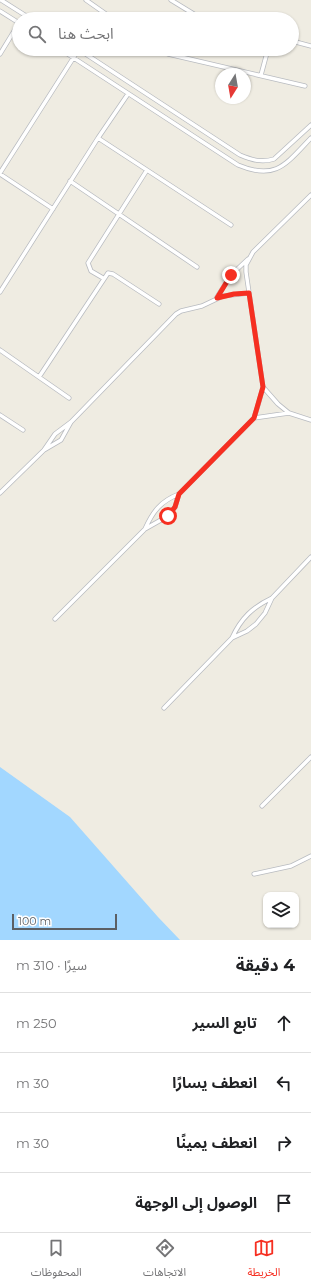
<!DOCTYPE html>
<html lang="ar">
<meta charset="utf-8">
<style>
:root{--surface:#fff;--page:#f2f2f2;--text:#202124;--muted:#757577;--line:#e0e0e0;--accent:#f62f21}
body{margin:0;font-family:Montserrat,"Noto Sans Arabic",sans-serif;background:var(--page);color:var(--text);direction:rtl}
.controls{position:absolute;right:12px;bottom:12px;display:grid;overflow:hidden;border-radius:8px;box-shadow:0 1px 3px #0004}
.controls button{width:36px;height:36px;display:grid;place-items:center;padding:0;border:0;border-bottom:1px solid var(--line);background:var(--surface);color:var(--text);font:20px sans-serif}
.compass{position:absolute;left:215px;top:68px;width:36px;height:36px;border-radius:50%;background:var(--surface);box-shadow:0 1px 3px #0004;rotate:191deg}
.scale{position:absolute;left:12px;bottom:10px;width:105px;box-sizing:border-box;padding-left:4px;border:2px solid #5b5f64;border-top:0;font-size:11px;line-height:14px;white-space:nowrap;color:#5b5f64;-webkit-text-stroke:3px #fff;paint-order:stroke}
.stop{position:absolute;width:12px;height:12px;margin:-9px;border:3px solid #f62f21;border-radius:50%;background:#fff}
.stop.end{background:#f62f21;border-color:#fff;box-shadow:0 1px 4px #0008}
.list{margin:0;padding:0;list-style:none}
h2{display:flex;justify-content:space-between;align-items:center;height:52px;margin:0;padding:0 16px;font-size:17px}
h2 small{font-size:13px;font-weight:400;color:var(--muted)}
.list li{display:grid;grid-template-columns:26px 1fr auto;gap:12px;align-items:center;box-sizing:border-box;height:60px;padding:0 16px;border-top:1px solid var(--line)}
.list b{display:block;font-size:15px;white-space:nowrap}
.list em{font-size:13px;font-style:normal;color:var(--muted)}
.icon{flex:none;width:22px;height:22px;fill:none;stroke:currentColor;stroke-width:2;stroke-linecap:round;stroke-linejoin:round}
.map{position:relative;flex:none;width:311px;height:940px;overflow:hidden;direction:ltr}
.search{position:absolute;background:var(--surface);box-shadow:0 1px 3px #0004;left:12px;right:12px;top:12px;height:44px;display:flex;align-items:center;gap:10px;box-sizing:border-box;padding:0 14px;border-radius:22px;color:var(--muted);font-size:15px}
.sheet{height:292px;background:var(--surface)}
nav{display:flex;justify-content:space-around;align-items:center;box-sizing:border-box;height:56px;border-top:1px solid var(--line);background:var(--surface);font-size:11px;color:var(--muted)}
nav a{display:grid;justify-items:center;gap:2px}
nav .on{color:var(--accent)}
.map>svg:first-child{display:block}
.water{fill:#a2d7ff}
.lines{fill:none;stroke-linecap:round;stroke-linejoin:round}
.lane-casing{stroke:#b8bbc0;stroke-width:5}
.lane{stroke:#fff;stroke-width:3.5}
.route{stroke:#f62f21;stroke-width:5}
</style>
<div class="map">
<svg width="311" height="940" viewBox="0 0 311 940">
<rect width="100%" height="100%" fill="#efece2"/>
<path class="water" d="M0,767l70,50 88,100 22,23h-180z"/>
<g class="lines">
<g class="lane-casing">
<path id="lane" d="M1,0l30,19
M86,0l27,19
M171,0l31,19
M0,11l19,12
M292,41l19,5
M60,49l178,116c38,16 48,-1 73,-27
M78,49l162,106c12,5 22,8 34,4l37,-34
M157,49l11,5 137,32
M0,54l19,-31
M261,75l7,-26
M98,138l133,87
M0,173l79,-124
M0,174l53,35
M70,181l127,86
M103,278l-12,-7 -3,-8 59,-93
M0,292l98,-154 30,-44
M217,297l14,-22 17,-16
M0,350l69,48
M39,377l69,-104 5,1 46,30
M263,387l15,17 11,9 22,7
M0,415l23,15
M254,418l35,-5
M44,450l17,-10 10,-18
M0,493l44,-43 11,-16 16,-12 105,-108 5,-3 21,-5 21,-10 26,-3
M145,529c8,-18 16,-28 34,-35l75,-76 4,-13 5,-18 -17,-115v-7l7,-13 58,-57
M55,619l90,-90 23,-13 7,-9 4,-13
M232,638l15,-7 9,-7 9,-11 7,-15 39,-41
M164,708l68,-70c9,-20 21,-31 40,-40
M262,806l49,-49
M254,874l37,-8 20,-10"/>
</g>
<use href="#lane" class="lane"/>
</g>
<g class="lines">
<path class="route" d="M168,516l7,-9 4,-13 75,-76 9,-31 -14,-94 -15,1 -17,4 14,-23"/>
</g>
</svg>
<div class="controls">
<button><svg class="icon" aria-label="layers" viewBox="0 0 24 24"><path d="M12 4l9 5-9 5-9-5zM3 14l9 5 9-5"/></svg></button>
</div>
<svg class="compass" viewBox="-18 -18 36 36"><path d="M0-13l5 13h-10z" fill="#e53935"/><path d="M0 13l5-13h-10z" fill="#757577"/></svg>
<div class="scale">100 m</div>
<div class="stop" style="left:168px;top:516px"></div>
<div class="stop end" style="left:231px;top:275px"></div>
<div class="search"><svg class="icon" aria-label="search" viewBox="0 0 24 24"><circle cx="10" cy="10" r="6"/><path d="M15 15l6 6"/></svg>ابحث هنا</div>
</div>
<section class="sheet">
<h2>4 دقيقة<small>سيرًا · 310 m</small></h2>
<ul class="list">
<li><svg class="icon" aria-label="ahead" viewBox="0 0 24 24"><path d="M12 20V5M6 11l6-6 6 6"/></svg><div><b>تابع السير</b></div><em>250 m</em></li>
<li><svg class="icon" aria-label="left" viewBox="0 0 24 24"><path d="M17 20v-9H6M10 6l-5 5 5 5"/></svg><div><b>انعطف يسارًا</b></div><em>30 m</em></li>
<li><svg class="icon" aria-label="right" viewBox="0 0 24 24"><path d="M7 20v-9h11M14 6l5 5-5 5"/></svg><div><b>انعطف يمينًا</b></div><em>30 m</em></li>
<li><svg class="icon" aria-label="arrive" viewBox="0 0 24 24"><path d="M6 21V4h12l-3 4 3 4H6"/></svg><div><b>الوصول إلى الوجهة</b></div></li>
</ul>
</section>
<nav>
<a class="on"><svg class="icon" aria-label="map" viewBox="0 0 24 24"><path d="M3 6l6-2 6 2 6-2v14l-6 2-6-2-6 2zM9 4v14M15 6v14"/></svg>الخريطة</a>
<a><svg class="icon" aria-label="directions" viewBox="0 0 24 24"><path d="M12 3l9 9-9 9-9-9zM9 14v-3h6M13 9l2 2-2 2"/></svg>الاتجاهات</a>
<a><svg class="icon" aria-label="saved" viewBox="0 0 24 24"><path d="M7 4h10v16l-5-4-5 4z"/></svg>المحفوظات</a>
</nav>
